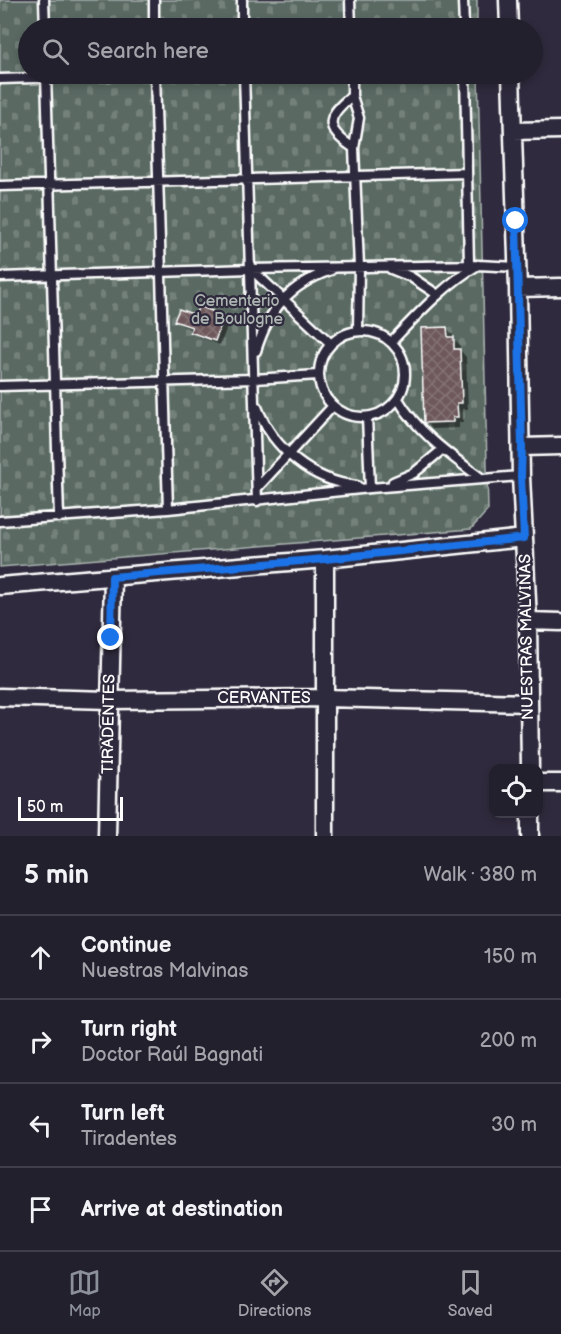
<!DOCTYPE html>
<meta charset="utf-8">
<style>
:root{--surface:#23202e;--page:#2b2836;--text:#f1f3f6;--muted:#a3a3aa;--line:#403e4a;--accent:#8c9099}
body{margin:0;font-family:"Balsamiq Sans",sans-serif;background:var(--page);color:var(--text)}
.controls{position:absolute;right:18px;bottom:18px;display:grid;overflow:hidden;border-radius:12px;box-shadow:0 3px 9px #0003}
.controls button{width:54px;height:54px;display:grid;place-items:center;padding:0;border:0;border-bottom:2px solid var(--line);background:var(--surface);color:var(--text);font:30px sans-serif}
.scale{position:absolute;left:18px;bottom:15px;width:105px;box-sizing:border-box;padding-left:6px;border:3px solid #fff;border-top:0;font-size:16px;line-height:21px;white-space:nowrap;color:#fff;-webkit-text-stroke:4px #2f2a3d;paint-order:stroke}
.stop{position:absolute;width:18px;height:18px;margin:-14px;border:4px solid #1a73e8;border-radius:50%;background:#fff}
.stop.end{background:#1a73e8;border-color:#fff;box-shadow:0 2px 6px #0008}
.list{margin:0;padding:0;list-style:none}
h2{display:flex;justify-content:space-between;align-items:center;height:78px;margin:0;padding:0 24px;font-size:26px}
h2 small{font-size:20px;font-weight:400;color:var(--muted)}
.list li{display:grid;grid-template-columns:39px 1fr auto;gap:18px;align-items:center;box-sizing:border-box;height:84px;padding:0 24px;border-top:2px solid var(--line)}
.list b{display:block;font-size:22px;white-space:nowrap}
.list p{margin:0;font-size:20px;white-space:nowrap;color:var(--muted)}
.list em{font-size:20px;font-style:normal;color:var(--muted)}
.icon{flex:none;width:33px;height:33px;fill:none;stroke:currentColor;stroke-width:2;stroke-linecap:round;stroke-linejoin:round}
.map{position:relative;flex:none;width:561px;height:836px;overflow:hidden}
.search{position:absolute;background:var(--surface);box-shadow:0 3px 9px #0003;left:18px;right:18px;top:18px;height:66px;display:flex;align-items:center;gap:15px;box-sizing:border-box;padding:0 21px;border-radius:33px;color:var(--muted);font-size:22px}
.sheet{height:414px;background:var(--surface)}
nav{display:flex;justify-content:space-around;align-items:center;box-sizing:border-box;height:84px;border-top:2px solid var(--line);background:var(--surface);font-size:16px;color:var(--muted)}
nav a{display:grid;justify-items:center;gap:3px}
nav .on{color:var(--accent)}
.map>svg:first-child{display:block}
.cemetery{fill:url(#cemetery-stones);stroke:#acb5b1;stroke-width:1.5}
.shadow{fill:#0007}
.building{fill:url(#building-cross-hatch);stroke:#fff;stroke-width:1.5}
.lines{fill:none;stroke-linecap:round;stroke-linejoin:round}
.lane-casing{stroke:#fff;stroke-width:13}
.street-casing{stroke:#fff;stroke-width:21}
.lane{stroke:#2f2a3d;stroke-width:8}
.street{stroke:#2f2a3d;stroke-width:16}
.route{stroke:#1a73e8;stroke-width:8}
.labels{text-anchor:middle;dominant-baseline:central;stroke-width:4.5;stroke-linejoin:round;paint-order:stroke}
.park-label{font-size:16px;fill:#acb5b1;stroke:#2f2a3d}
.street-label{font-size:16px;fill:#fff;stroke:#2f2a3d}
</style>
<div class="map">
<svg width="561" height="836" viewBox="0 0 561 836">
<defs>
<pattern id="cemetery-stones" width="16" height="16" patternUnits="userSpaceOnUse" patternTransform="scale(1.5)"><rect width="16" height="16" fill="#5a6b63"/><path d="M2 7V4a2 2 0 0 1 4 0v3zM10 15v-3a2 2 0 0 1 4 0v3z" fill="#73817a"/></pattern>
<pattern id="building-cross-hatch" width="8" height="8" patternUnits="userSpaceOnUse" patternTransform="scale(1.5)"><rect width="8" height="8" fill="#6e595c"/><path d="M0 0l8 8M0 8l8-8" fill="none" stroke="#847274"/></pattern>
</defs>
<rect width="100%" height="100%" fill="#2f2a3d"/>
<filter id="ink" filterUnits="userSpaceOnUse"><feTurbulence type="fractalNoise" baseFrequency=".0167" numOctaves="2"/><feDisplacementMap in="SourceGraphic" scale="12" xChannelSelector="R" yChannelSelector="G"/><feConvolveMatrix kernelMatrix="1 2 1 2 8 2 1 2 1" color-interpolation-filters="sRGB"/></filter>
<g filter="url(#ink)">
<path class="cemetery" d="M0,0h477v28h-449v46h450l10,436 -17,19 -471,38z"/>
<path class="shadow" d="M200,308l24,9 5,5 -9,23 -23,-9 -5,-5 1,-1 -12,-5 -5,-5 20,-3z
M447,328l6,7 1,4 6,6v5l6,7 2,52h-5v14h-4v5l-27,1 -6,-6z"/>
<path class="building" d="M199,306l25,10 -9,25 -25,-9 2,-5 -18,-6 5,-12 16,6z
M447,327l1,10h6v12h6l2,54h-5l1,14h-5v5l-29,1 -3,-95z"/>
<g class="lines">
<g class="lane-casing">
<path id="lane" d="M44,0l1,28
M154,0v28
M242,0v28
M350,0l1,28
M463,0l1,28
M46,74l13,444
M155,74l13,435
M244,74l13,427
M352,74v22l7,22 -5,30 5,119 -1,63
M465,74l4,191
M0,79l169,-5
M352,96c-27,21 -28,33 2,52
M0,186l467,-13
M251,269l79,74
M391,269l20,8 27,18
M0,277l251,-8 227,-4 39,2
M319 374a43 43 0 1 1 86 0a43 43 0 1 1-86 0Z
M391,342c27,-28 53,-57 87,-77
M256,351c13,-42 33,-66 75,-81
M0,386l254,-7 64,-4
M398,399c20,34 52,56 83,79
M257,407c16,42 55,74 100,79
M367,417l3,71
M393,482l21,-9 29,-24
M257,488l75,-81
M0,521l168,-12 202,-21 151,-12"/>
</g>
<g class="street-casing">
<path id="street" d="M508,0l1,28
M511,74l7,214 3,188 7,145 2,147
M513,131l48,-1
M518,288l43,-1
M522,447l39,-1
M325,559v277
M0,586l325,-27 199,-21
M528,621l33,1
M0,697l109,3 216,-2 203,5
M538,783h23
M107,836l6,-259
M530,836v-22"/>
</g>
<use href="#lane" class="lane"/>
<use href="#street" class="street"/>
</g>
</g>
<g class="lines" filter="url(#ink)">
<path class="route" d="M111,638l1,-61 213,-18 199,-21 -3,-62 1,-29 -6,-226"/>
</g>
<g class="labels">
<g class="park-label">
<text x="237" y="301">Cementerio<tspan x="237" dy="18">de Boulogne</tspan></text>
</g>
<g class="street-label">
<text transform="translate(527 637) rotate(-91)">NUESTRAS MALVINAS</text>
<text x="264" y="698">CERVANTES</text>
<text transform="translate(109 724) rotate(-89)">TIRADENTES</text>
</g>
</g>
</svg>
<div class="controls">
<button><svg class="icon" aria-label="locate" viewBox="0 0 24 24"><circle cx="12" cy="12" r="6"/><path d="M12 2v4M12 18v4M2 12h4M18 12h4"/></svg></button>
</div>
<div class="scale">50 m</div>
<div class="stop" style="left:516px;top:221px"></div>
<div class="stop end" style="left:111px;top:638px"></div>
<div class="search"><svg class="icon" aria-label="search" viewBox="0 0 24 24"><circle cx="10" cy="10" r="6"/><path d="M15 15l6 6"/></svg>Search here</div>
</div>
<section class="sheet">
<h2>5 min<small>Walk · 380 m</small></h2>
<ul class="list">
<li><svg class="icon" aria-label="ahead" viewBox="0 0 24 24"><path d="M12 20V5M6 11l6-6 6 6"/></svg><div><b>Continue</b><p>Nuestras Malvinas</p></div><em>150 m</em></li>
<li><svg class="icon" aria-label="right" viewBox="0 0 24 24"><path d="M7 20v-9h11M14 6l5 5-5 5"/></svg><div><b>Turn right</b><p>Doctor Raúl Bagnati</p></div><em>200 m</em></li>
<li><svg class="icon" aria-label="left" viewBox="0 0 24 24"><path d="M17 20v-9H6M10 6l-5 5 5 5"/></svg><div><b>Turn left</b><p>Tiradentes</p></div><em>30 m</em></li>
<li><svg class="icon" aria-label="arrive" viewBox="0 0 24 24"><path d="M6 21V4h12l-3 4 3 4H6"/></svg><div><b>Arrive at destination</b></div></li>
</ul>
</section>
<nav>
<a class="on"><svg class="icon" aria-label="map" viewBox="0 0 24 24"><path d="M3 6l6-2 6 2 6-2v14l-6 2-6-2-6 2zM9 4v14M15 6v14"/></svg>Map</a>
<a><svg class="icon" aria-label="directions" viewBox="0 0 24 24"><path d="M12 3l9 9-9 9-9-9zM9 14v-3h6M13 9l2 2-2 2"/></svg>Directions</a>
<a><svg class="icon" aria-label="saved" viewBox="0 0 24 24"><path d="M7 4h10v16l-5-4-5 4z"/></svg>Saved</a>
</nav>
